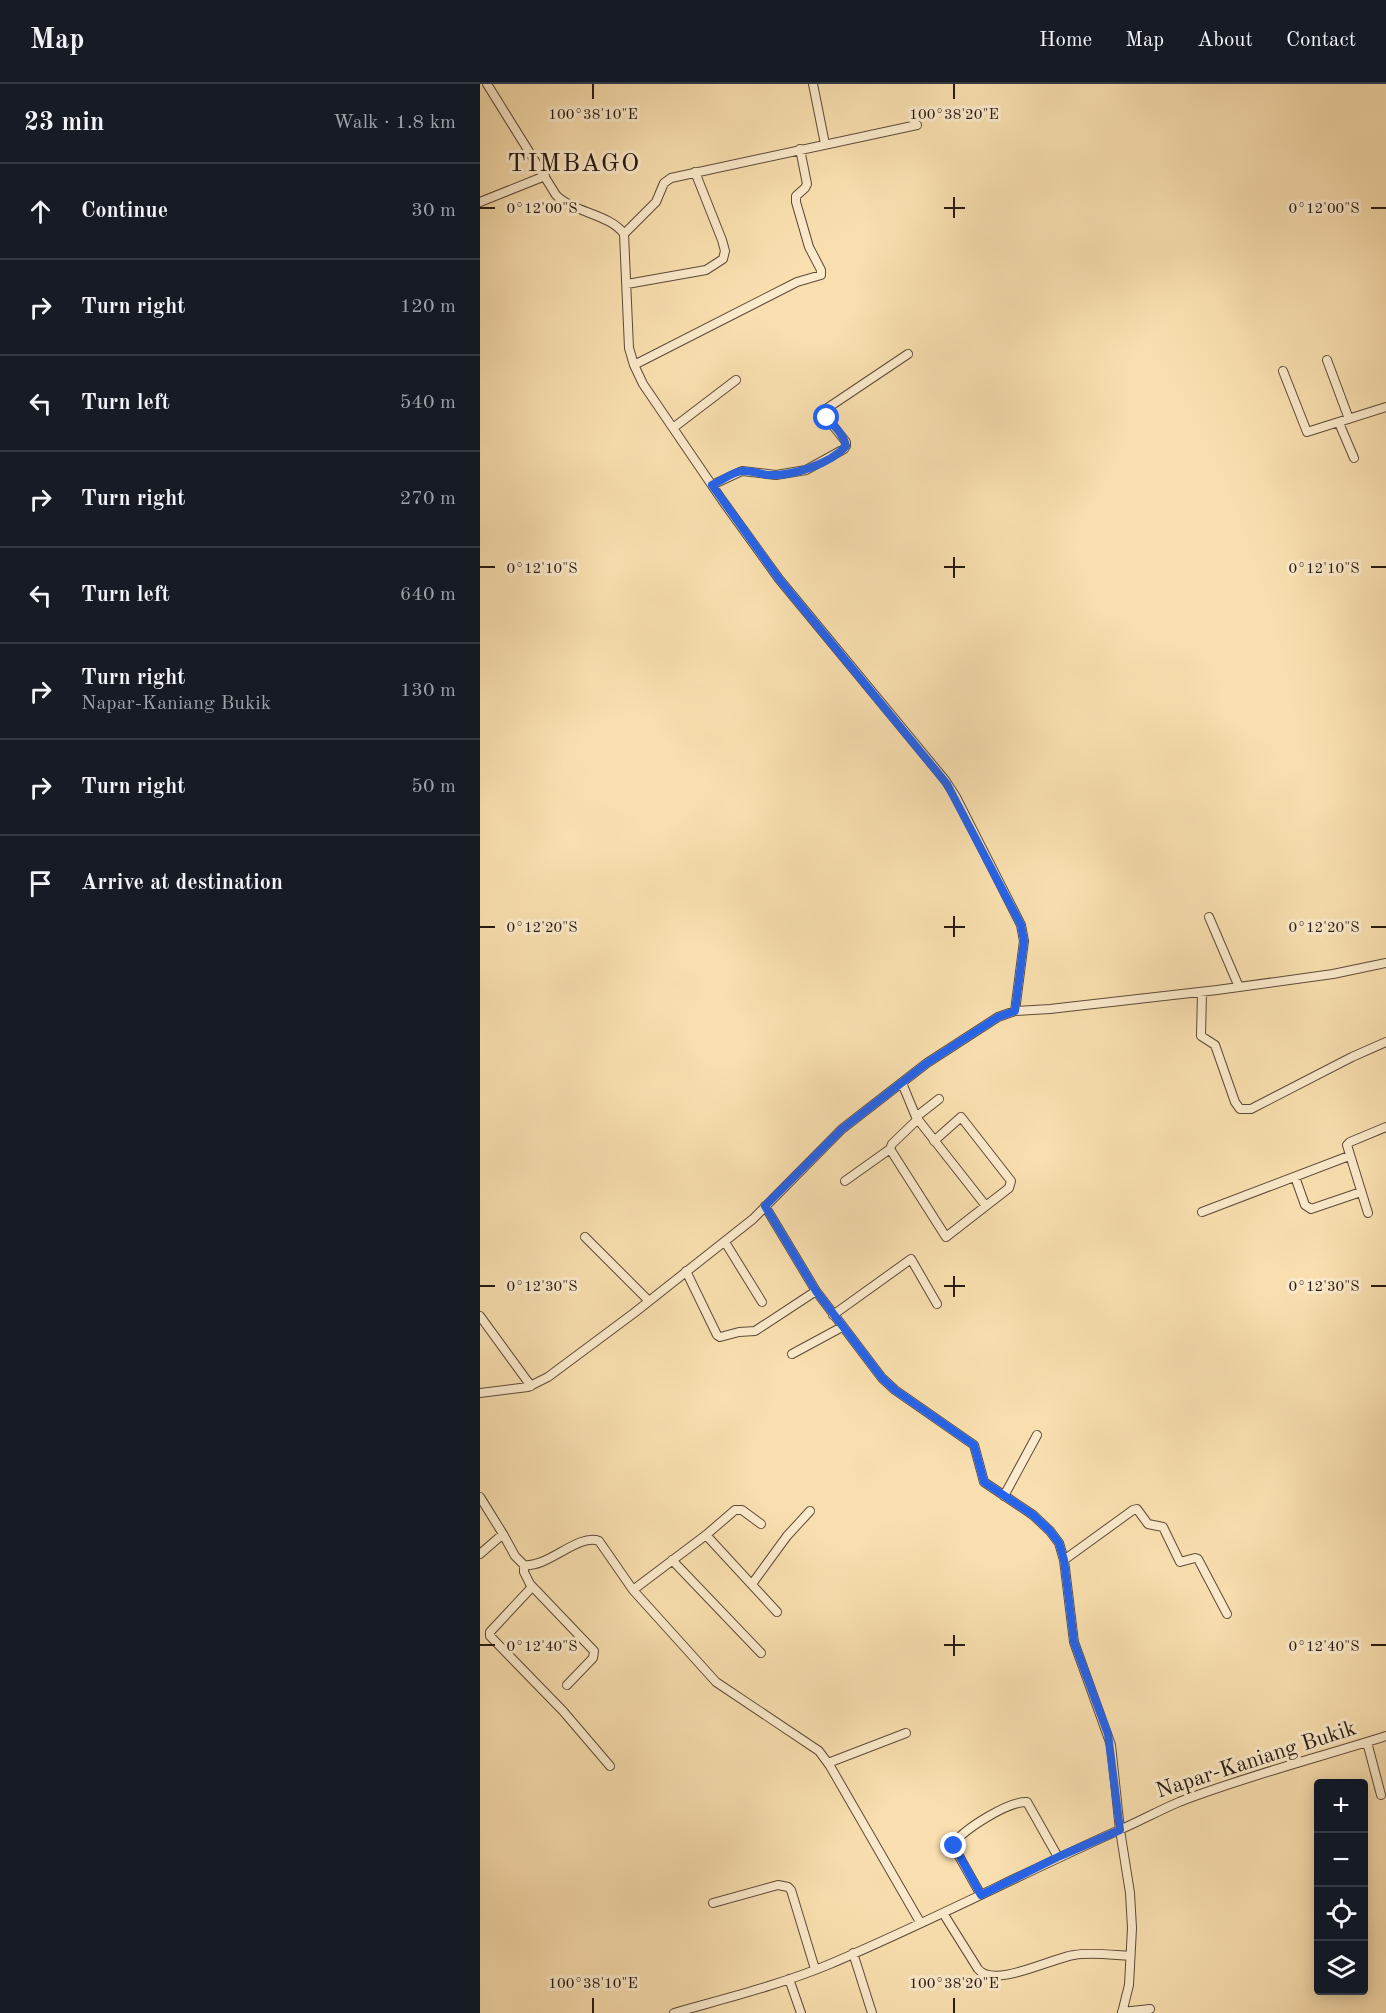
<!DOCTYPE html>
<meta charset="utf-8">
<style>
:root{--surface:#171b24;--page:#20242c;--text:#f1f3f6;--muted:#9ea1a6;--line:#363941}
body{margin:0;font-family:"Old Standard TT",serif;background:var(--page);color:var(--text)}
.controls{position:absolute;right:18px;bottom:18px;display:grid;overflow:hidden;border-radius:6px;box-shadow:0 3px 15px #0003}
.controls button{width:54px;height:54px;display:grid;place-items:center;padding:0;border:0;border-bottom:2px solid var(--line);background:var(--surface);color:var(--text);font:30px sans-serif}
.stop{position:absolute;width:18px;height:18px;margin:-14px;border:4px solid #2563eb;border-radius:50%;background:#fff}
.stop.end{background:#2563eb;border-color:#fff;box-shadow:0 2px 6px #0008}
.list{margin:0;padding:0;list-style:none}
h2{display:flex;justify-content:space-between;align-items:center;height:78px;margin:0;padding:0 24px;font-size:26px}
h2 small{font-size:20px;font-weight:400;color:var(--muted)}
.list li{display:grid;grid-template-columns:39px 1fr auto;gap:18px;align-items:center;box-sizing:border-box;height:96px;padding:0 24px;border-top:2px solid var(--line)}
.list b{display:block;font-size:22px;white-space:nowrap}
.list p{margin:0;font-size:20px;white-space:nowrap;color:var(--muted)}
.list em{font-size:20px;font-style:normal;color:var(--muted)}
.icon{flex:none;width:33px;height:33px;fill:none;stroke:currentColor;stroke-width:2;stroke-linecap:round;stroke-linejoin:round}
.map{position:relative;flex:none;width:906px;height:1929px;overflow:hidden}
header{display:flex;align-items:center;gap:36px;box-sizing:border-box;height:84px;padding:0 30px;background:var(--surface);border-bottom:2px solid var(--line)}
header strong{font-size:28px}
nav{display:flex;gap:33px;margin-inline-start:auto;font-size:21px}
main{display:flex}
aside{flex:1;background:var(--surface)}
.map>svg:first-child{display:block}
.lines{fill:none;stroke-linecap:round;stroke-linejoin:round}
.minor-casing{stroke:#5c4a39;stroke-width:10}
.minor{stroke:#fbeacb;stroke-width:8}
.route{stroke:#2563eb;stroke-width:8}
.ticks{fill:none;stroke:#271912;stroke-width:2}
.labels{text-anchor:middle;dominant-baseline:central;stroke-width:6;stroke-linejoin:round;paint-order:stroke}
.street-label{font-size:22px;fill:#271912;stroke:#fbeacb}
.quarter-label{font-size:26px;letter-spacing:1.5px;fill:#271912;stroke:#fbeacb}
.ticks-label{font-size:15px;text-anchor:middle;fill:#271912;stroke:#fbeacb;stroke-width:6;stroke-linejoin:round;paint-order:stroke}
</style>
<header>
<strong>Map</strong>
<nav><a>Home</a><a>Map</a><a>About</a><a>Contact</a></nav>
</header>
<main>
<aside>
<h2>23 min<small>Walk · 1.8 km</small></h2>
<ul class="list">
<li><svg class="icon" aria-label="ahead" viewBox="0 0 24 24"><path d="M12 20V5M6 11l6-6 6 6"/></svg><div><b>Continue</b></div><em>30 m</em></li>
<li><svg class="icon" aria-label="right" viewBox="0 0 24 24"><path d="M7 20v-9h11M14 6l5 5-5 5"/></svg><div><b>Turn right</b></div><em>120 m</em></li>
<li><svg class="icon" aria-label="left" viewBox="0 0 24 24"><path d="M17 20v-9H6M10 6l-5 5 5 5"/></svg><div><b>Turn left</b></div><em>540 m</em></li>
<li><svg class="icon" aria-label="right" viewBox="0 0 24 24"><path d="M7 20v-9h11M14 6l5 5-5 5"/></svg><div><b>Turn right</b></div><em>270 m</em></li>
<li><svg class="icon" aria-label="left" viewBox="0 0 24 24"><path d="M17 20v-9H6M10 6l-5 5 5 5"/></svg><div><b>Turn left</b></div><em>640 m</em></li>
<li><svg class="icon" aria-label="right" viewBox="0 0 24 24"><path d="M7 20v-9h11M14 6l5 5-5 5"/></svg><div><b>Turn right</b><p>Napar-Kaniang Bukik</p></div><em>130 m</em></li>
<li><svg class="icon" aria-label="right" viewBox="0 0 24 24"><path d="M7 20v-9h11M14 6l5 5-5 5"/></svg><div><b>Turn right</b></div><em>50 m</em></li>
<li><svg class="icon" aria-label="arrive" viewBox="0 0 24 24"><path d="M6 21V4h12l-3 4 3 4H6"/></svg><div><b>Arrive at destination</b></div></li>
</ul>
</aside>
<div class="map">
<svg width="906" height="1929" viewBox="0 0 906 1929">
<rect width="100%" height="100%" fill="#f9dfaf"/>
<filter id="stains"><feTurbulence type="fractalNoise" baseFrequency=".00333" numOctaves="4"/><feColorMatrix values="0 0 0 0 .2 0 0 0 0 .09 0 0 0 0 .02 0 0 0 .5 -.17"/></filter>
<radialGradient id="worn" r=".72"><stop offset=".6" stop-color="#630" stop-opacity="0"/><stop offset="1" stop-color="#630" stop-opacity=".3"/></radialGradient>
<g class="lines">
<g class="minor-casing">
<path id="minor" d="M7,0l69,111c18,18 54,19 68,39l5,114 5,17 9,19 79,116 57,79 166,201 11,17 65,128 3,16 -9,70
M333,0l12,60
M0,118l65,-26
M144,150l32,-32 8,-19 7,-5 246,-53
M147,200l79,-14 17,-11 2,-8 -3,-11 -27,-68
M847,276l22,59
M154,281l163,-83 24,-7v-5l-12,-23 -13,-45v-6l9,-8 2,-4 -7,-35
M803,287l24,61 79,-25
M859,339l15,35
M193,344l63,-48
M232,401l30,-14 34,4 30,-5 38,-21 2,-3v-4l-19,-24 -1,-9 82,-55
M729,833l30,70
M722,908l-1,44 14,9 20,57 5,7h11l101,-52 34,-15
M422,999l14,34 70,89
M436,1033l23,-18
M437,1036l-25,24 -2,5 56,88 63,-49 2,-7 -50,-64 -27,24
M815,1093l10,28 6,4 50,-17
M365,1097l45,-32
M285,1122l51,85 66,87 13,12 79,55 10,37 49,33 17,16 9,12 5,17 10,82 37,103 9,85 10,63 2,35 -3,57 -7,28
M722,1128l147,-56
M888,1129l-21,-68 3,-3 36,-15
M105,1153l64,64
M245,1158l37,60
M206,1187l31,64 3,2 19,-5 16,-1 61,-40
M353,1231l78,-56 26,45
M0,1232l51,70
M312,1270l50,-27
M0,1309l48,-6 20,-10 86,-64 119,-94 89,-90 85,-66 71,-46 17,-6 35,-2 167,-19 116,-16 53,-11
M524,1412l33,-61
M0,1413l23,37 12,22 9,9c24,3 54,-32 75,-24l34,49 83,92 103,69 11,15 90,156
M226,1451l71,77
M0,1470l23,-20
M192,1476l89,93
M584,1476l69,-50 4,-1 11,15 15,3 17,35 15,-4 3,1 29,55
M44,1481v7l6,12 64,67 -1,7 -26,27
M272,1500l35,-48 23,-25
M52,1503l-42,45v4l73,75 47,55
M153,1506l73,-55 29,-25h7l19,14
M887,1658l14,53
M348,1679l78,-30
M501,1811l-26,-46 -1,-6c11,-14 54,-42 73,-41l31,55
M233,1819l65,-18 10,2 3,3 24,79
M463,1829l35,56c16,20 74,-11 96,-14 18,-3 38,0 56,1
M373,1869l19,60
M309,1895l12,34
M642,1928l28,-3
M194,1929c52,-15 106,-28 156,-49 97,-41 191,-90 287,-133 21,-9 41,-20 62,-29 67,-26 138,-44 207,-66"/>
</g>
<use href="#minor" class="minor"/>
</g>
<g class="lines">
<path class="route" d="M347,334c7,8 17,17 19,28 -16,18 -53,30 -77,29 -9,-1 -18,-5 -27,-4 -10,1 -21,10 -30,14l67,94 168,205 74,141 3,16 -9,70 -17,6 -71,46 -85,66 -77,77 51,85 66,87 13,12 79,55 10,37 49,33 17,16 9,12 5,17 10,82 34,92 12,96 -60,26 -79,39 -27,-49"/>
</g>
<path class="ticks" d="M113,0v15M474,0v15M474,113v21M0,124h15M464,124h21M891,124h15M474,473v21M0,483h15M464,483h21M891,483h15M474,832v21M0,843h15M464,843h21M891,843h15M474,1192v21M0,1202h15M464,1202h21M891,1202h15M474,1551v21M0,1561h15M464,1561h21M891,1561h15M113,1914v15M474,1914v15"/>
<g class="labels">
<g class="street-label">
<text transform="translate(776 1676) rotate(-18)">Napar-Kaniang Bukik</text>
</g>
<g class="quarter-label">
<text x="94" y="80">TIMBAGO</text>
</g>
</g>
<g class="ticks-label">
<text x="113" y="35">100°38'10"E</text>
<text x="474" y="35">100°38'20"E</text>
<text x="62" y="129">0°12'00"S</text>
<text x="844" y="129">0°12'00"S</text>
<text x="62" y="489">0°12'10"S</text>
<text x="844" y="489">0°12'10"S</text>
<text x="62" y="848">0°12'20"S</text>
<text x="844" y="848">0°12'20"S</text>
<text x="62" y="1207">0°12'30"S</text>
<text x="844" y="1207">0°12'30"S</text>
<text x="62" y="1567">0°12'40"S</text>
<text x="844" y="1567">0°12'40"S</text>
<text x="113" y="1904">100°38'10"E</text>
<text x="474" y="1904">100°38'20"E</text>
</g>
<rect width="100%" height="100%" filter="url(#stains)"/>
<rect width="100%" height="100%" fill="url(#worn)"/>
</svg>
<div class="controls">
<button>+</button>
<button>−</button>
<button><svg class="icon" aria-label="locate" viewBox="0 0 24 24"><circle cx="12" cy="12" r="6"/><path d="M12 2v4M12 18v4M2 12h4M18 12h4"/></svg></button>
<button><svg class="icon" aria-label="layers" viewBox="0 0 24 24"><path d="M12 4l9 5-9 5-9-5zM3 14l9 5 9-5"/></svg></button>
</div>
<div class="stop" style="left:347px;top:334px"></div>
<div class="stop end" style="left:474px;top:1762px"></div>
</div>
</main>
